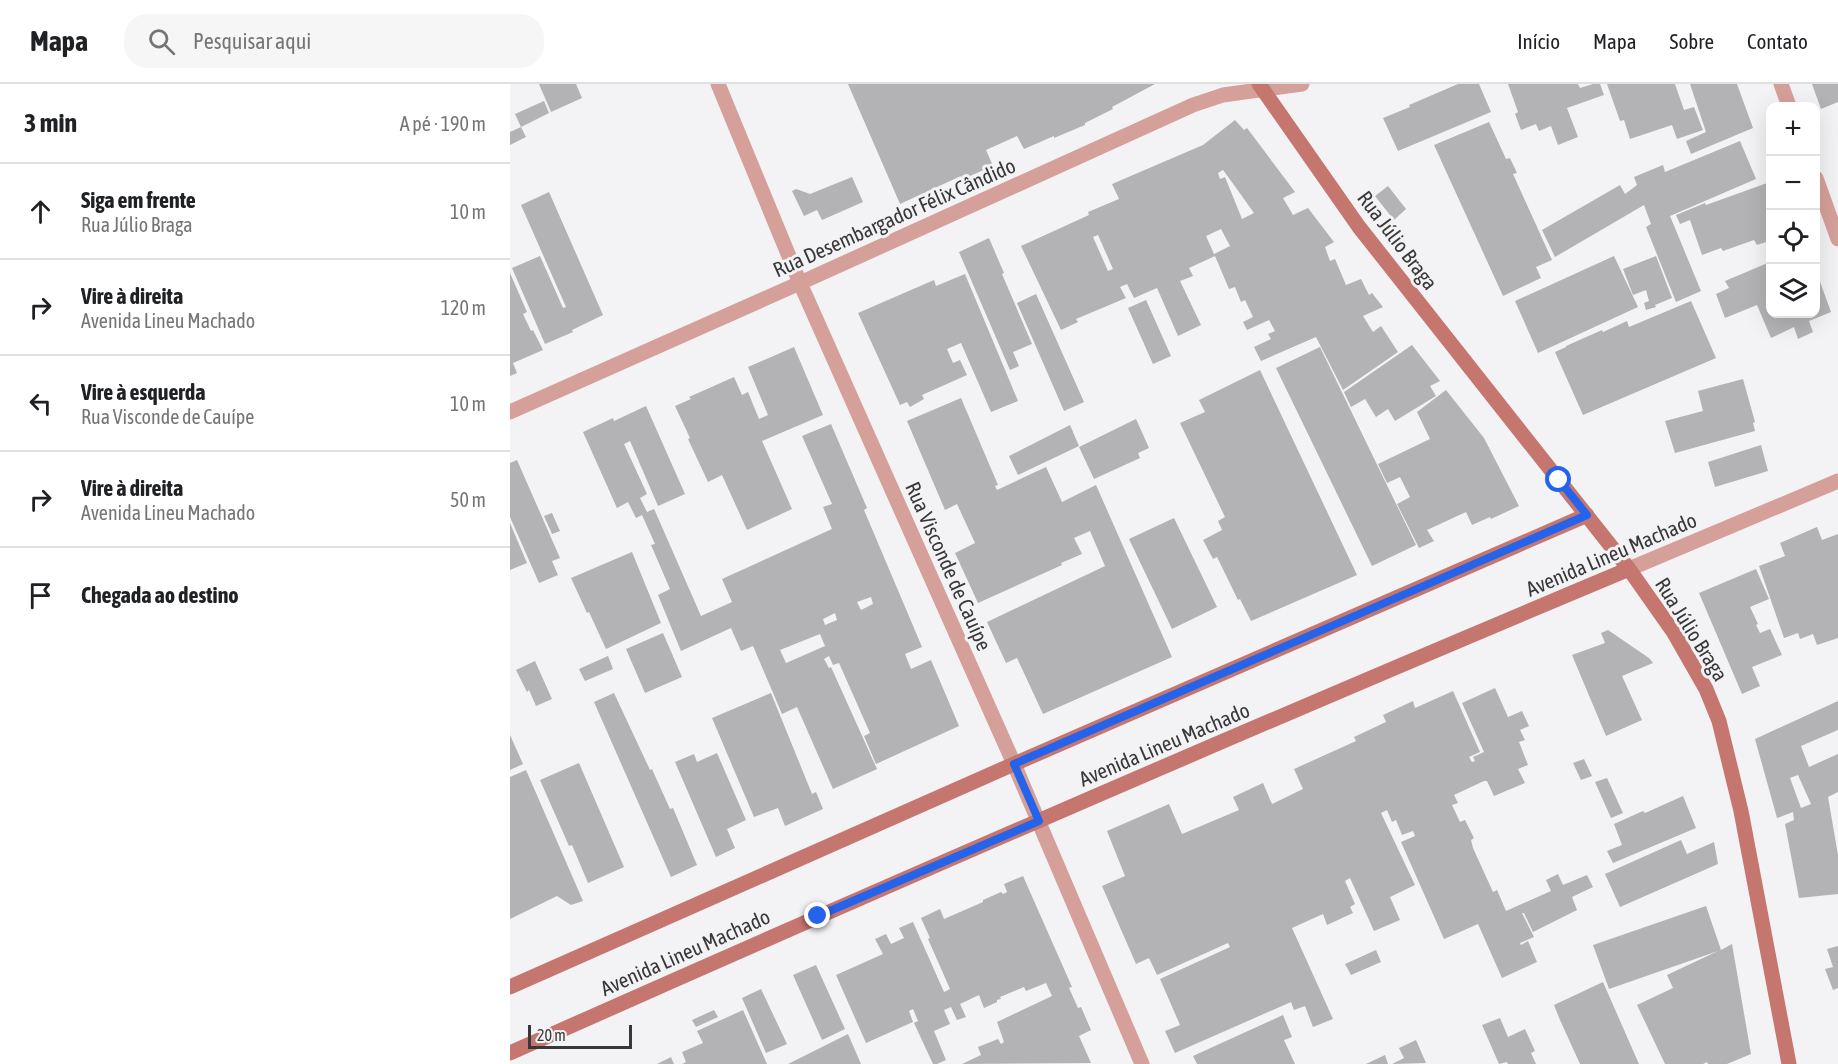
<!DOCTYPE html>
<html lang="pt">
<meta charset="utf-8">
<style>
:root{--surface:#fff;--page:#f6f6f6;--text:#202124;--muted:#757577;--line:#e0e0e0}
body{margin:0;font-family:"Asap Condensed",sans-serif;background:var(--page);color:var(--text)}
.controls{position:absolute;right:18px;top:18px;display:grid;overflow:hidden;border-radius:12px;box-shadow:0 6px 24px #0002}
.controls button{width:54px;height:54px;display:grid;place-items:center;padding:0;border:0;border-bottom:2px solid var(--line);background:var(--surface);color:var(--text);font:30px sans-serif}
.scale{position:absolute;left:18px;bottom:15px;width:104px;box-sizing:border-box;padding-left:6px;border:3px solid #393839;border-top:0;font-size:16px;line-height:21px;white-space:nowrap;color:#393839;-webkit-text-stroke:4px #f3f2f4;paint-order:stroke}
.stop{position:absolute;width:18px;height:18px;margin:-14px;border:4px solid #2563eb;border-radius:50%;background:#fff}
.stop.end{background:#2563eb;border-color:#fff;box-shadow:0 2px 6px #0008}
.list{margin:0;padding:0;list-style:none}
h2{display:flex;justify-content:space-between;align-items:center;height:78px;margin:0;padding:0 24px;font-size:26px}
h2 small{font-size:20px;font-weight:400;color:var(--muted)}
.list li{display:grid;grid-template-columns:39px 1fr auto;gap:18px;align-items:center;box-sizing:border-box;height:96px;padding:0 24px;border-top:2px solid var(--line)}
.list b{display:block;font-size:22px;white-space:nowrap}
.list p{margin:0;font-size:20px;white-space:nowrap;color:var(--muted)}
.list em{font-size:20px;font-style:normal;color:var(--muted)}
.icon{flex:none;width:33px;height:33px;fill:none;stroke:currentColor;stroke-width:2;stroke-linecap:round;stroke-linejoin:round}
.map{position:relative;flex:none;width:1328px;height:980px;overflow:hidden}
header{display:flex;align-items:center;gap:36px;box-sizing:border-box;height:84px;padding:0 30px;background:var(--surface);border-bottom:2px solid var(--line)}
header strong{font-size:28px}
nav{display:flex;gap:33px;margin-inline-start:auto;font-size:21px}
.search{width:420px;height:54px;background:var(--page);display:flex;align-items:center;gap:15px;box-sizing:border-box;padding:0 21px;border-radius:24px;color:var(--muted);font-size:22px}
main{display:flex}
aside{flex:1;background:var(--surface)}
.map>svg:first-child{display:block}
.building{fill:#b3b2b5;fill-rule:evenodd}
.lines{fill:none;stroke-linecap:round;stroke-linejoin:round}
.street{stroke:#d6a09a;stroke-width:15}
.secondary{stroke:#c5766f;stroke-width:15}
.route{stroke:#2563eb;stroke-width:8}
.labels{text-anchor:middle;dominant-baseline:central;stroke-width:6;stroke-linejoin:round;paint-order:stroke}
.street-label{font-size:21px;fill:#393839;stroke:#f3f2f4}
</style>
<header>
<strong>Mapa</strong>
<div class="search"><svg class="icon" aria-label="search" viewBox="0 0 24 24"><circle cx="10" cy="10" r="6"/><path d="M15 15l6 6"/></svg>Pesquisar aqui</div>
<nav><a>Início</a><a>Mapa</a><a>Sobre</a><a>Contato</a></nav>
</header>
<main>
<aside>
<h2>3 min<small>A pé · 190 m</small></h2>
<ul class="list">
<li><svg class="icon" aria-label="ahead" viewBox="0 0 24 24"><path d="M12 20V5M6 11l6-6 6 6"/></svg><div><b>Siga em frente</b><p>Rua Júlio Braga</p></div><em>10 m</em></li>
<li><svg class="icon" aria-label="right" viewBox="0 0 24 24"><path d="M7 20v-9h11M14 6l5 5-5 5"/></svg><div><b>Vire à direita</b><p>Avenida Lineu Machado</p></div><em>120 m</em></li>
<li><svg class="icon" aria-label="left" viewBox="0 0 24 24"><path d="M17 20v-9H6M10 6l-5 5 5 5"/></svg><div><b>Vire à esquerda</b><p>Rua Visconde de Cauípe</p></div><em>10 m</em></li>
<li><svg class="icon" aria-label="right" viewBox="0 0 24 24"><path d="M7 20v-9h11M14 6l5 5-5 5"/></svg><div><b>Vire à direita</b><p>Avenida Lineu Machado</p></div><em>50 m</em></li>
<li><svg class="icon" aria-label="arrive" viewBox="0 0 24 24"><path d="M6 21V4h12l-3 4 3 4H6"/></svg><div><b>Chegada ao destino</b></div></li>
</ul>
</aside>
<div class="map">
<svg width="1328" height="980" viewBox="0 0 1328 980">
<rect width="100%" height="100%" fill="#f3f2f4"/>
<path class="building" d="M29,0h37l6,14 -31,14z
M338,0h307l-43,23 1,2 -28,14v2l-31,13v-2l-30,13 -7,-13 -31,14 7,16 -30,13 -2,-3 -61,28z
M948,0h21l12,28 -93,39 -15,-33 27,-11 -1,-2z
M998,0h70l2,4 13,-4h7l4,11 -37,13 11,29 -20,8 -7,-19 -12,5 -3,-7 -15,6 -6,-16 3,-2z
M1097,0h68l9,26 10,-3 9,23 -26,9 -5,-14 -42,14 -6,-19 -4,1z
M1180,0h47l16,44 -62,26 -5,-13 20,-9z
M1302,0h26v18l-17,7z
M34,17l5,12 -28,14 5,10 -16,8v-13l11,-5 -6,-13z
M725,36l9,10 3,-2 48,64 -12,6 10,17 15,-7 26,34 -9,5 5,14 5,-2 11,26 15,-6 8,16 3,-2 11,14 -20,9 10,16 8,-6 17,26 -55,38 -27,-53 -55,24 -7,-14 17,-8 -3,-5 7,-3 -6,-11 -22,10 -4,-8 10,-5 -8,-17 -4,2 -6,-15 -6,2 -14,-33 -26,12 4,8 -13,5 21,44 -23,11 -21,-48 -23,10 -7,-14 -7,3 6,11 -50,21 2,3 -17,8 -40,-84 68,-31 -1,-3 31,-13 -7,-15 91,-39zM713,86l11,15 20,28 -12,6 -17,-42 -5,2 -2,-6zM711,145l9,17 -16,8 -8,-18zM588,151l15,34 -5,2 -15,-34z
M979,38l17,37 4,-1 7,15 -4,1 39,86 -16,7 5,11 -38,18 -69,-151z
M1230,57l16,38 -86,37 31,75 -25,11 -30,-75 5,-3 -7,-19 -89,52 -13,-27 78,-45 5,9 12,-9 -3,-8 29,-12 2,7z
M342,93l11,25 -41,18 -5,-10 -13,6 -12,-25 4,-2 14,5z
M1260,98v52l-3,1 2,6 -12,4 -3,-5 -31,11 -2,-3 -19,7 -12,-35 -10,4 -4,-9 29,-12 1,2z
M878,102l18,23 -12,11 -19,-24z
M39,108l54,123 -31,15 1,2 -28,12 -33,-76 28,-12 23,52 3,-1 -45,-102z
M479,154l15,35 -2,1 30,70 -19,8 6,14 -9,4 -51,-118z
M1104,172l24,51 -100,46 -23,-52z
M1146,172l16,42 -17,7 1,2 -10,3 -2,-7 5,-2 -3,-11 -13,5 -10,-26z
M1260,178v52h46v-34l3,-1 12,33 -22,9 4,11 -15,7 -4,-12 -23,11 -14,-33 -32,13 -9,-24 13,-6 -4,-7z
M0,189l17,39 -4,2 8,17 2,-1 10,20 -30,13 4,10 -7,3z
M455,190l53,127 -27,11 -30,-69 -14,6 6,14 7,-3 7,15 -45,20 2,4 -14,8 -3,-5 -7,3 -42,-92 76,-33 2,6z
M526,210l48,108 -20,9 -47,-108z
M636,216l25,56 -18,8 -25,-56z
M1181,217l25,57 -133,57 -28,-63 11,-5v-1l36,-16 1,2 24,-11 2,6z
M902,261l28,36 -10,5 6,10 -41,25 -7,-12 -12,8 -11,-18 -14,8 -7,-15z
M284,263l29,68 -61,26 30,68 -45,21 -25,-55 -14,7 -20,-43 2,-1 -15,-32 16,-7 -2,-2 45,-20 8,18 6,-3 11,27 9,-4 -20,-48z
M810,263l96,198 -44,21 -96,-198z
M750,286l97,205 -106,46 -11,-22 -2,1 -21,-43 -4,2 -10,-19 19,-10 -4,-9 7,-4 -45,-94 25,-11 -6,-12z
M1233,295l12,43 -2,1 2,8 -80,22 -10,-32 38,-10 -5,-20z
M936,306l38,48 35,68 -28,13 -1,-2 -18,8 -6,-13 -39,18 7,11 -15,7 -22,-44 13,-7 -10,-20 -13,6 -9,-19 52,-25 -13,-27z
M451,314l37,87 -3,1 2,4 49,-23 16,35 34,-17 76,172 -129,57 -26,-56 -11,5 -19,-41 118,-56 -15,-35 -16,7 8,16 -21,9 1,2 -84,38 -23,-50 20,-10 -18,-39 -12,6 -38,-89z
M136,322l39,88 -27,12 -28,-65 -6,3 23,50 -7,4 7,14 7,-3 1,2 46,105 31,-14 -10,-23 110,-50 -9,-22 9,-3 -30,-68 29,-12 36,84 -3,2 58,137 -17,7 6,15 20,-9 28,66 -83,38 -12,-28 6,-3 -31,-70 -6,2 -4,-9 -5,3 5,9 2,-1 46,102 -44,20 -36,-82 -15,7 -29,-68 -12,5 -10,-23 -50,23 -23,-56 12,-6 -19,-44 4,-1 -13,-29 -6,3 -8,-16 -11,6 -34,-76 30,-14 1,3zM361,513l2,7 -12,6 -4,-8zM325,529l2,7 -12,5 -2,-6zM310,550l5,12 -39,17 -6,-13z
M626,335l13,29 -11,5 2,5 -46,21 -15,-32z
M560,341l9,21 -61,29 -9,-19z
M1251,361l7,26 -53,16 -7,-25z
M7,376l43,98 -8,3 6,14 -19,8 -29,-66v-54z
M42,429l8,18 -8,3 -8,-18z
M664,434l43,89 -45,22 -43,-90z
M0,439l17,40 -17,7z
M1307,443l5,13 16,-6v104l-21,7 -4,-11 -13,5 -2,-6 -14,5 -25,-72 26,-10 -5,-13z
M122,468l29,71 -55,26 -17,-37 -2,1 -16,-35z
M1246,485l13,30 -19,8 8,17 -2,1 4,8 10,-4 12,26 -30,12 8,19 -18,8 -43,-101z
M1098,546l41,28 4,5 -31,13 20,44 -36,16 -34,-81 33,-12 -4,-10z
M153,549l19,44 -37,16 -19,-44z
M98,572l5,13 -28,12 -6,-12z
M25,577l17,38 -16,7 -7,-16 -2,2 -11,-22z
M985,604l13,29 14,-6 7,15 -9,4 5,10 -6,2 9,23 -10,4 7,14 -31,13 -7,-15h-3l-30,14 4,8 -6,2 8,17 5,-2 9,18 -3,2 2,8 20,44 4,-2 9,21 45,-20 -5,-11 12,-6 5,11 24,-10 6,12 -21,10 5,13 -44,22 -9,-19h-2l12,24 -14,6 1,2 7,-4 9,21 -35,16 -24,-54 -34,15 -43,-97 14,-6 -2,-5 -11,4 -6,-15 -4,2 -5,-12 -6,3 34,72 -25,12 10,23 -26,11 -24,-53 -5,3 10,23 -5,3 3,6 -26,12 -4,-11 -31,14 41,91 -20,8 -8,-21 -11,4 -3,-8 -116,51 -10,-22 15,-6 -20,-46 70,-32 -2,-4 -71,32 -8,-17 -13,6 -34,-78 23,-10 -18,-45 62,-27 13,30 57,-24 -6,-13 30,-14 9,21 31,-15 -9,-20 62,-28 -2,-4 32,-15 -3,-7 30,-14 2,7 38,-17 27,61 -11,5 3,5 3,-1 -2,-4 11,-5 -22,-49z
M104,609l36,77 2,-1 18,40 3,-1 24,57 -26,12 -77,-175z
M261,609l41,101 4,-2 7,17 -38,17 -7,-18 -24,9 -42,-99z
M1328,617v29l-37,16 8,21 29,-13v38l-10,5 10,58v39l-39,4 -14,-74 9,-4 -1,-8 -16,6 -22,-79zM1288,691l13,29 -10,4 -11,-30z
M0,651l13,29 -13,6z
M207,669l29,67 -19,9 8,19 -19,9 -41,-95 19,-8 3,8z
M1074,675l8,17 -11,4 -8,-17z
M69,679l45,104 -36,16 -16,-38 -3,1 -29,-66z
M16,686l57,131 -12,4 -14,-9 -47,23v-142z
M1097,694l16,35 -12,5 -16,-36z
M1173,712l13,32 -83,35 -6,-12 15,-6 -8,-21 29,-13 2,2z
M1171,756l6,14 27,-12 4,22 -98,43 -15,-33z
M513,792l49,111 -3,1 9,20 3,-1 10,23 -12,6 12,27 -129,1 19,-9 -3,-8 20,-8 3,5 3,-2 -7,-20 55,-26 -6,-13 -20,8 -2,-4 -24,10 1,2 -4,1v2l-13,6 -5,-13 -19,9 6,13 -9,3 -6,-13 -7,3 6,14 -16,7 12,29 -9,4h-4l-19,-41 4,-2 -5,-12 -4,2 4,11 -47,21 -30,-68 47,-21 -8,-15 11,-5 5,10 13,-6 -5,-10 14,-6 31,70 6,-3 -22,-50 2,-1 -9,-20 19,-9 4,10 39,-17v-2l18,-8 2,2 4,-2 -3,-8z
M1196,822l15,44 11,-6 19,110 -24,10h-19l-1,-2 -4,2h-38l-28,-59 36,-17 -6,-13 51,-24 -109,38 -16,-44z
M1328,862v42l-5,2 -8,-21 8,-2 -6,-18z
M866,866l5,12 -30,13 -6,-11z
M306,881l29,64 -23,11 -29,-65z
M1093,898l36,82h-59l-20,-44 -6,-15z
M251,905l26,55 -21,9 -24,-55z
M204,926l4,7 -22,10 -4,-7z
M233,926l24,54h-85l4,-2 -4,-10 21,-9 -6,-12z
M773,931l9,22 -8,3 11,24h-98l-4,-8z
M990,934l8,19 17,-8 10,22 -4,2 5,11h-28l-1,-2 -8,2 -17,-39z
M338,950l13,30h-73z
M906,956l10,23 -34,1 12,-6 -5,-10z
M875,971l3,9h-22z
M161,973l3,7h-17z"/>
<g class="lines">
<path class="street" d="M208,0l82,199 214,481 128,300
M1271,0l8,22
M1306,94l22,61
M0,328l290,-129 393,-178 30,-10 79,-11
M1119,485l209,-88"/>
<path class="secondary" d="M749,0l100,143 270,342 45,64 32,56 13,32 22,90 48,253
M0,903l504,-223 573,-249
M0,969c371,-165 744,-327 1119,-484"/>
</g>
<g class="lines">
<path class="route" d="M308,832l221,-95 -25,-57 573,-249 -28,-35"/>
</g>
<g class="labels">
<g class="street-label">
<text transform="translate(384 133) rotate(-24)">Rua Desembargador Félix Cândido</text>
<text transform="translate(888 156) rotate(53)">Rua Júlio Braga</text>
<text transform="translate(1101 470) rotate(-23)">Avenida Lineu Machado</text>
<text transform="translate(439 482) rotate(66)">Rua Visconde de Cauípe</text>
<text transform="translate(1182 545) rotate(58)">Rua Júlio Braga</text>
<text transform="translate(654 660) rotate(-23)">Avenida Lineu Machado</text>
<text transform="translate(175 868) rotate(-24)">Avenida Lineu Machado</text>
</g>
</g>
</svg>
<div class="controls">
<button>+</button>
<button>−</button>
<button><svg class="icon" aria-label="locate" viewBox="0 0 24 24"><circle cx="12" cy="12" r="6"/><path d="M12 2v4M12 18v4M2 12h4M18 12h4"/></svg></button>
<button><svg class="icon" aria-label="layers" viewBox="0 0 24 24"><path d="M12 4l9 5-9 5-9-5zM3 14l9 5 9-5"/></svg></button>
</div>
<div class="scale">20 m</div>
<div class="stop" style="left:1049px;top:396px"></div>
<div class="stop end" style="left:308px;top:832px"></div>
</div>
</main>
